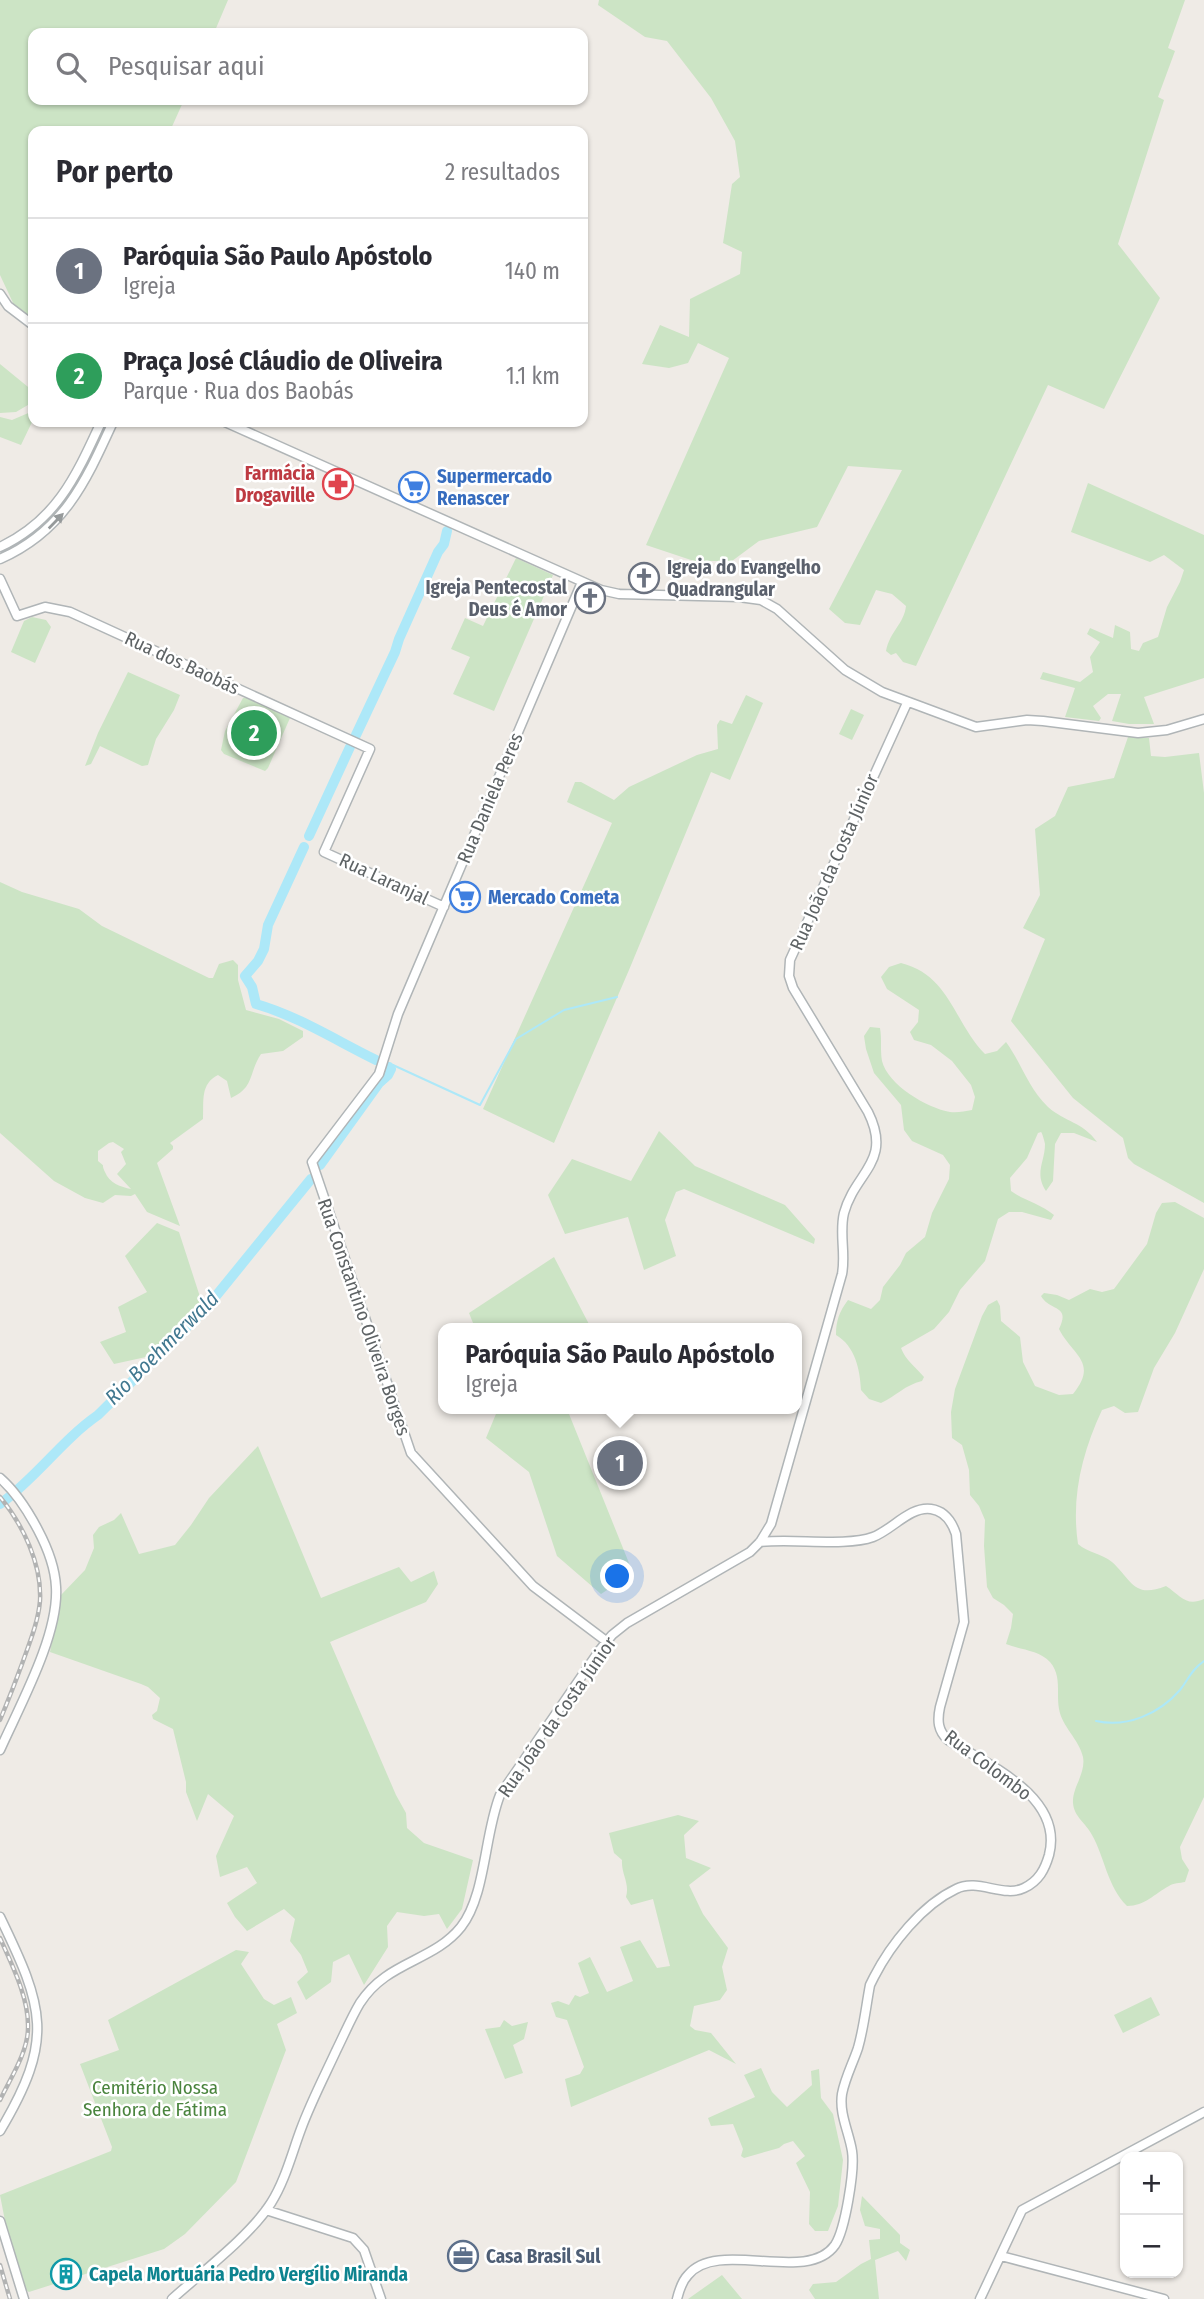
<!DOCTYPE html>
<html lang="pt">
<meta charset="utf-8">
<style>
:root{--surface:#fff;--page:#f2f2f3;--text:#2b2b33;--muted:#7c7c81;--line:#e1e1e2;--accent:#0b8043}
body{margin:0;font-family:"Fira Sans Condensed",sans-serif;background:var(--page);color:var(--text)}
.controls{position:absolute;right:21px;bottom:21px;display:grid;overflow:hidden;border-radius:14px;box-shadow:0 2px 5px #0004}
.controls button{width:63px;height:63px;display:grid;place-items:center;padding:0;border:0;border-bottom:2px solid var(--line);background:var(--surface);color:var(--text);font:35px sans-serif}
.you{position:absolute;left:618px;top:1577px;width:24px;height:24px;margin:-18px;border:5px solid #fff;border-radius:50%;background:#1a73e8;box-shadow:0 0 0 10px #1a73e833}
.badge{display:grid;place-items:center;width:46px;height:46px;border-radius:50%;background:var(--accent);color:#fff;font-size:23px;font-weight:700}
.pin{position:absolute;translate:-50% -50%;border:4px solid #fff;box-shadow:0 2px 7px #0006}
.popup{position:absolute;left:438px;top:1323px;width:364px;height:91px;box-sizing:border-box;display:grid;place-content:center;border-radius:14px;background:var(--surface);filter:drop-shadow(0 2px 5px #0005);font-size:23px;white-space:nowrap;color:var(--muted)}
.popup b{font-size:26px;color:var(--text)}
.popup::after{content:'';position:absolute;left:50%;top:100%;margin-left:-14px;border:14px solid transparent;border-top-color:var(--surface)}
.list{margin:0;padding:0;list-style:none}
h2{display:flex;justify-content:space-between;align-items:center;height:91px;margin:0;padding:0 28px;font-size:30px}
h2 small{font-size:23px;font-weight:400;color:var(--muted)}
.list li{display:grid;grid-template-columns:46px 1fr auto;gap:21px;align-items:center;box-sizing:border-box;height:105px;padding:0 28px;border-top:2px solid var(--line)}
.list b{display:block;font-size:26px;white-space:nowrap}
.list p{margin:0;font-size:23px;white-space:nowrap;color:var(--muted)}
.list em{font-size:23px;font-style:normal;color:var(--muted)}
.icon{flex:none;width:38px;height:38px;fill:none;stroke:currentColor;stroke-width:2;stroke-linecap:round;stroke-linejoin:round}
.map{position:relative;flex:none;width:1204px;height:2299px;overflow:hidden}
.search{position:absolute;background:var(--surface);box-shadow:0 2px 5px #0004;left:28px;top:28px;width:560px;height:77px;display:flex;align-items:center;gap:18px;box-sizing:border-box;padding:0 24px;border-radius:14px;color:var(--muted);font-size:26px}
.panel{position:absolute;background:var(--surface);box-shadow:0 2px 5px #0004;left:28px;top:126px;width:560px;height:301px;border-radius:14px}
.map>svg:first-child{display:block}
.green{fill:#cce4c5;fill-rule:evenodd}
.lines{fill:none;stroke-linecap:round;stroke-linejoin:round}
.stream{stroke:#ade8f8;stroke-width:2}
.river{stroke:#ade8f8;stroke-width:10}
.secondary-casing{stroke:#b0b5b7;stroke-width:11}
.secondary{stroke:#fff;stroke-width:8}
.rail-casing{stroke:#b2b3b3;stroke-width:4.5}
.rail{stroke:#fff;stroke-width:2;stroke-dasharray:5;stroke-linecap:butt}
.oneway{fill:#969a9b}
.labels{text-anchor:middle;dominant-baseline:central;stroke-width:5;stroke-linejoin:round;paint-order:stroke}
.health-label{font-size:19px;font-weight:bold;fill:#be3a42;stroke:#fff;text-anchor:end}
.shop-label{font-size:19px;font-weight:bold;fill:#366cbe;stroke:#fff;text-anchor:start}
.worship-label{font-size:19px;font-weight:bold;fill:#5b616d;stroke:#fff;text-anchor:start}
.street-label{font-size:19px;fill:#5e6365;stroke:#fff}
.park-label{font-size:19px;fill:#4a843e;stroke:#fff}
.service-label{font-size:19px;font-weight:bold;fill:#4e5e75;stroke:#fff;text-anchor:start}
.culture-label{font-size:19px;font-weight:bold;fill:#0d838f;stroke:#fff;text-anchor:start}
.water-label{font-size:21px;font-style:italic;fill:#417890;stroke:#fff}
</style>
<div class="map">
<svg width="1204" height="2299" viewBox="0 0 1204 2299">
<rect width="100%" height="100%" fill="#efebe6"/>
<path class="green" d="M0,0h228l-14,33h-181v67h151l-14,31h-137v188l-18,-12 -15,-32z
M599,0h586l-17,48 7,3 -17,46 6,3 -46,144 42,54 -56,111 -56,-24 -132,281 -13,-4 -7,-9 -5,2 -5,-4c4,-20 18,-27 20,-45l-14,-12 -16,-4 -16,35 -15,-2 -16,-14 73,-139 -54,-4 -31,61 -58,14 -27,20h-38l-48,-16 83,-187 -31,-15 -10,20 -19,5 -27,-4 18,-39 29,12 1,-38 50,-25 2,-22 -19,-9 9,-59 8,-7 -5,-36 -24,-43 -44,-57 -22,-4 -47,-32z
M0,364l33,27v11l-17,10 -16,1z
M33,411v9l-12,25 -21,-8v-20l12,3z
M1088,483l116,52v143l-60,19 10,27h-25l-17,-3 9,-27h-13l-15,12 8,12 -2,3 -34,-4 10,-29 -35,-9 3,-7 37,10 13,-10 -3,-15 10,-15 -13,-8 3,-6 23,10 2,-13 15,7 1,17 8,2 4,-8 15,-6 9,-30 13,-25 4,-12 -20,-15 -14,7 -79,-30z
M516,558l37,17 -59,136 -41,-17 17,-37 -19,-8 14,-31 18,8z
M32,617l14,3 5,7 -16,36 -24,-11 13,-31z
M128,672l52,23 -6,15 -18,29 -8,26 -6,1 -42,-20 -9,18 -6,2 13,-33z
M746,695l17,8 -33,77 -19,-8 -82,198 -75,173 -71,-34 129,-286 -45,-21 8,-20h6l33,18 15,-13 68,-32 21,-6 -1,-24 3,-5 12,4z
M243,698h5l42,20 -22,50 -3,3 -41,-17 -3,-4 4,-19z
M851,709l13,6 -12,25 -13,-6z
M1128,737l21,1 2,18 14,1 34,-4 5,40v410l-70,-39 -6,-6 -5,-20 -50,-40 -62,-77 34,-82 -22,-11 17,-33 -5,-66 20,-13 13,-29 46,-9z
M0,882l22,10 57,17 23,17 107,52h4l6,-14 14,-4 5,5v15l8,30 33,9 24,12v6l-20,14 -22,3c-13,20 -6,33 -30,44l-4,-17 -9,-6c-18,9 -14,26 -15,44l-33,24 3,3v3l-16,14 23,63 -33,-14 -12,-18 -4,2 -16,-1 -12,8 -18,-5 -31,-17 -54,-48zM113,1142l11,7 -3,3 5,12 -9,10 14,15c-10,-2 -22,-6 -26,-17 -5,-11 2,-3 -7,-11v-10l11,-8z
M901,963c49,12 53,60 84,91l12,-3 9,-9c16,22 22,46 42,65 17,15 35,15 49,35l-23,-9h-13l-6,11 -2,37 -7,10c-12,-18 -1,-29 -1,-47 0,-1 -3,-12 -4,-12l-3,1 -11,25 -17,20 1,13c14,10 30,13 43,24l-3,5 -29,-8h-13l-11,7 -13,42 -25,29 -11,22 -15,17 -33,19c5,13 14,18 23,29l-2,4c-17,4 -26,15 -41,22l-12,-4 -8,-9c-1,-21 -6,-44 -25,-55 0,-14 3,-23 12,-35l23,9 9,-9 3,-13 17,-22 6,-12 19,-16 7,-24 17,-34 1,-14 -7,-10 -31,-14 -8,-11 -3,-25 -27,-32 -8,-24 -2,-13 6,-9 10,1c2,11 0,22 2,33 6,24 45,47 68,51 8,1 15,-1 22,-2l3,-13 -4,-12 -19,-24 -21,-16 -17,-5 -4,-8 8,-10 1,-12 -32,-21 -6,-12 8,-10z
M659,1131l36,35 90,39 30,34 -1,5 -130,-55 -8,3 -11,28 11,36 -32,14 -16,-53 -63,17 -17,-39 24,-36 59,22z
M1175,1202l29,16v51l-29,64 -21,35 -16,44 -13,1 -11,-7 -12,4c-20,43 -31,87 -24,134 10,9 23,9 34,18 20,18 21,37 54,24 15,10 20,21 38,13v198l-24,50 2,12 7,11 -4,12c-5,1 -12,1 -16,4 -15,8 -24,20 -42,20 -20,-20 -22,-48 -35,-71 -6,-12 -18,-18 -19,-32 -1,-16 13,-29 10,-46 -4,-18 -21,-30 -24,-48 -3,-16 3,-33 -9,-47 -11,-12 -30,-12 -44,-18l5,-16 2,-14 -9,-9 -11,-7 -6,-11 -3,-41 1,-26 -6,-14 -9,-11 -1,-25 -7,-25 -10,-7 -1,-26 4,-23 27,-73 6,-11 9,-5 3,6 1,15 19,16 3,25 12,24 24,9 14,-1c26,-32 -1,-39 -14,-65 12,-25 -9,-17 -18,-33l3,-3 13,2 12,5 21,-11 12,3 12,-3 33,-45 9,-31 6,-10z
M157,1223l22,9 23,71 -56,54 -32,7 -14,-22 26,-10 -8,-25 29,-15 -22,-36z
M554,1257l37,71h-116l-6,-15z
M498,1409h69l66,164 -32,21 -44,-38 -28,-84 -43,-34z
M258,1446l63,152 78,-31 12,15 23,-11 4,13 -12,18 -96,40 66,153 10,18 1,15 17,15 49,17 -11,49 -15,20 -8,-15 -15,2 -27,-4 -10,14 1,21 -24,38 -15,-31 -16,8 -2,20 -25,18 -9,-18 11,-10 -7,-17 -11,-14 5,-22 -11,-10 -37,22 -12,-14 -8,-14 30,-20 -10,-16 -27,10 -4,-21 18,-40 -26,-22 -11,27 -11,-29v-10l-13,-53 -20,-10 -1,-4 5,-4 3,-13 -12,-11 -7,-3 -91,-32 11,-57 24,-25 9,-22 -1,-13 6,-8 15,-7 7,-7 18,41 36,-9 16,-20 18,-27z
M678,1815l21,6 -15,14 2,23 25,10 -22,17 14,29 25,34 -6,19 5,23 -7,10 -26,6 -4,20 5,4 16,3 25,31 -27,-14 -138,57 -6,-28 15,-5 4,-7 -17,-47 -11,-3 -5,-14 7,-2 11,4 6,-10 5,2 9,-4 -11,-30 12,-6 17,35 26,-11 -13,-34 20,-7 17,28 13,-2 -17,-67 -22,6 -5,-8c4,-14 -5,-23 -4,-37l-8,-7 -5,-20z
M236,1950l13,2 -8,12 23,35 10,6 17,-8 6,16 -20,11 9,26 -50,132 -51,52 -21,15 -135,43 -3,-2 -21,-69 -5,-26 111,-44 1,-4 -32,-83 39,-14 -11,-30z
M1151,1997l9,18 -37,18 -9,-18z
M504,2020l8,6 16,-4 -4,17 -11,6 10,28 -18,6 -20,-50 15,-2z
M761,2068l11,24 15,15 25,-22 -1,-14 8,-2 2,29 12,16 10,46 -5,46 -10,25h-13l-6,-7 1,-32 -14,-29 9,-7 -12,-15 -9,3 -5,4 -35,10 -3,-2 2,-7 -10,-25 -22,2 -3,-8 47,-21 -11,-22z
M862,2196l38,39v8l10,7 -4,11 -8,-10 -23,9 4,39h-64l-6,-9 4,-6 23,-2 25,-18 10,-5 -2,-19 11,-1v-10l-15,-3 -5,-16z
M722,2275l20,24h-54z"/>
<g class="lines">
<path class="stream" d="M391,1069l2,-4 87,40 36,-66 48,-29 53,-13
M1096,1721c31,7 63,-7 84,-31 9,-11 10,-19 24,-29"/>
<path class="river" d="M356,735l39,-83 4,-13 39,-87 6,-8 3,-13
M309,836l41,-89
M304,847l-36,78 -4,24 -6,12 -13,15 7,11 4,17c42,12 81,37 120,56
M320,1165l59,-82 9,-8 3,-6 -2,-2
M0,1504c36,-26 62,-64 98,-89l109,-108 104,-128"/>
<g class="secondary-casing">
<path id="secondary" d="M0,294l8,12 25,19
M225,422l376,168 18,4 120,3 22,3 16,9 68,61 37,22 94,35 51,-7 16,1 95,12 29,-3 37,-11
M0,547c57,-27 76,-71 101,-125
M0,559c64,-28 86,-78 113,-137
M0,579l17,37 28,-9 25,5 300,137 -46,103 120,55
M582,582l-184,432 -19,60 -67,88 99,291 122,133 73,55
M0,1478c16,14 28,33 38,52 9,17 17,37 18,57 3,48 -36,118 -56,163
M0,1917c44,91 55,122 0,214
M266,2210l87,28 11,12 17,49
M0,2221l24,78
M1001,2256l163,43
M172,2299c30,-27 78,-63 99,-96 14,-22 21,-50 30,-74 10,-27 23,-52 35,-78 8,-16 15,-33 24,-48 27,-42 73,-41 101,-76 25,-32 23,-92 39,-132l99,-144 13,-16 15,-12 123,-71 10,-10 11,-18 71,-250c4,-20 -3,-41 2,-61 11,-41 49,-51 24,-101l-75,-124 -4,-12 1,-16 117,-257
M677,2299c2,-8 5,-18 11,-24 30,-37 119,10 147,-30 10,-15 20,-75 17,-94 -3,-19 -13,-37 -10,-57 3,-16 11,-31 16,-46 6,-21 8,-42 12,-63l4,-8c17,-33 48,-72 82,-88 22,-11 47,9 68,-1 15,-7 21,-19 25,-33 15,-58 -60,-90 -101,-115 -10,-9 -11,-19 -8,-33l24,-85 -8,-88c-4,-12 -11,-23 -25,-25 -21,-3 -39,21 -58,28 -28,10 -80,1 -113,5
M980,2299l42,-89 182,-98"/>
</g>
<use href="#secondary" class="secondary"/>
<g class="rail-casing">
<path id="rail" d="M0,1497c23,28 42,67 40,104 -2,22 -11,43 -18,63 -7,19 -14,37 -22,56
M0,1938c12,27 29,60 28,90 0,24 -18,51 -28,72
M0,2265l10,34"/>
</g>
<use href="#rail" class="rail"/>
</g>
<defs><path id="oneway-solid" d="M-6-.8H1V-3.2L6.5 0L1 3.2V.8H-6Z" transform="scale(1.75)"/></defs>
<use class="oneway" href="#oneway-solid" transform="translate(56 521) rotate(-46)"/>
<defs>
<g id="pharmacy-ring" transform="scale(1.575)"><circle r="9.5" fill="#fff" stroke="#e0444e" stroke-width="1.5"/><path d="M-2-6h4v4h4v4h-4v4h-4v-4h-4v-4h4Z" fill="#e0444e"/></g>
<g id="supermarket-ring" transform="scale(1.575)"><circle r="9.5" fill="#fff" stroke="#3f7fe0" stroke-width="1.5"/><path d="M-6-5.5h2.5l.6 2H6L4.5 2H-2.5L-4.4-4H-6ZM-1.5 3.2a1.3 1.3 0 1 0 .1 0ZM3 3.2a1.3 1.3 0 1 0 .1 0Z" fill="#3f7fe0"/></g>
<g id="church-ring" transform="scale(1.575)"><circle r="9.5" fill="#fff" stroke="#6b7280" stroke-width="1.5"/><path d="M-1.2-6h2.4v3.5h3.3v2.4h-3.3V6h-2.4V-.1h-3.3v-2.4h3.3Z" fill="#6b7280"/></g>
<g id="office-ring" transform="scale(1.575)"><circle r="9.5" fill="#fff" stroke="#5c6f8a" stroke-width="1.5"/><path d="M-6-3h4V-5.5h4V-3h4V5H-6ZM-1-4.5V-3h2v-1.5ZM-6 0V1H6V0Z" fill="#5c6f8a"/></g>
<g id="building-ring" transform="scale(1.575)"><circle r="9.5" fill="#fff" stroke="#0f9aa8" stroke-width="1.5"/><path d="M-4-6H4V6H1V3H-1V6H-4ZM-2.5-4.3h1.7v1.8h-1.7ZM.8-4.3h1.7v1.8H.8ZM-2.5-1h1.7V.8h-1.7ZM.8-1h1.7V.8H.8Z" fill="#0f9aa8"/></g>
</defs>
<g fill-rule="evenodd">
<use href="#pharmacy-ring" x="338" y="484"/>
<use href="#supermarket-ring" x="414" y="487"/>
<use href="#church-ring" x="644" y="578"/>
<use href="#church-ring" x="590" y="598"/>
<use href="#supermarket-ring" x="465" y="897"/>
<use href="#office-ring" x="463" y="2256"/>
<use href="#building-ring" x="66" y="2274"/>
</g>
<g class="labels">
<g class="health-label">
<text x="315" y="473">Farmácia<tspan x="315" dy="22">Drogaville</tspan></text>
</g>
<g class="shop-label">
<text x="437" y="476">Supermercado<tspan x="437" dy="22">Renascer</tspan></text>
<text x="488" y="897">Mercado Cometa</text>
</g>
<g class="worship-label">
<text x="667" y="567">Igreja do Evangelho<tspan x="667" dy="22">Quadrangular</tspan></text>
<text x="567" y="587" text-anchor="end">Igreja Pentecostal<tspan x="567" dy="22">Deus é Amor</tspan></text>
</g>
<g class="street-label">
<text transform="translate(182 663) rotate(25)">Rua dos Baobás</text>
<text transform="translate(490 798) rotate(-67)">Rua Daniela Peres</text>
<text transform="translate(834 862) rotate(-66)">Rua João da Costa Júnior</text>
<text transform="translate(384 879) rotate(25)">Rua Laranjal</text>
<text transform="translate(364 1317) rotate(71)">Rua Constantino Oliveira Borges</text>
<text transform="translate(557 1717) rotate(-55)">Rua João da Costa Júnior</text>
<text transform="translate(988 1765) rotate(37)">Rua Colombo</text>
</g>
<g class="park-label">
<text x="155" y="2087">Cemitério Nossa<tspan x="155" dy="22">Senhora de Fátima</tspan></text>
</g>
<g class="service-label">
<text x="486" y="2256">Casa Brasil Sul</text>
</g>
<g class="culture-label">
<text x="89" y="2274">Capela Mortuária Pedro Vergílio Miranda</text>
</g>
<g class="water-label">
<text transform="translate(162 1348) rotate(-45)">Rio Boehmerwald</text>
</g>
</g>
</svg>
<div class="controls">
<button>+</button>
<button>−</button>
</div>
<div class="you"></div>
<div class="pin badge" style="left:620px;top:1463px;background:#6b7280">1</div>
<div class="popup"><b>Paróquia São Paulo Apóstolo</b>Igreja</div>
<div class="pin badge" style="left:254px;top:733px;background:#2e9e5b">2</div>
<div class="search"><svg class="icon" aria-label="search" viewBox="0 0 24 24"><circle cx="10" cy="10" r="6"/><path d="M15 15l6 6"/></svg>Pesquisar aqui</div>
<section class="panel">
<h2>Por perto<small>2 resultados</small></h2>
<ul class="list">
<li><span class="badge" style="background:#6b7280">1</span><div><b>Paróquia São Paulo Apóstolo</b><p>Igreja</p></div><em>140 m</em></li>
<li><span class="badge" style="background:#2e9e5b">2</span><div><b>Praça José Cláudio de Oliveira</b><p>Parque · Rua dos Baobás</p></div><em>1.1 km</em></li>
</ul>
</section>
</div>
